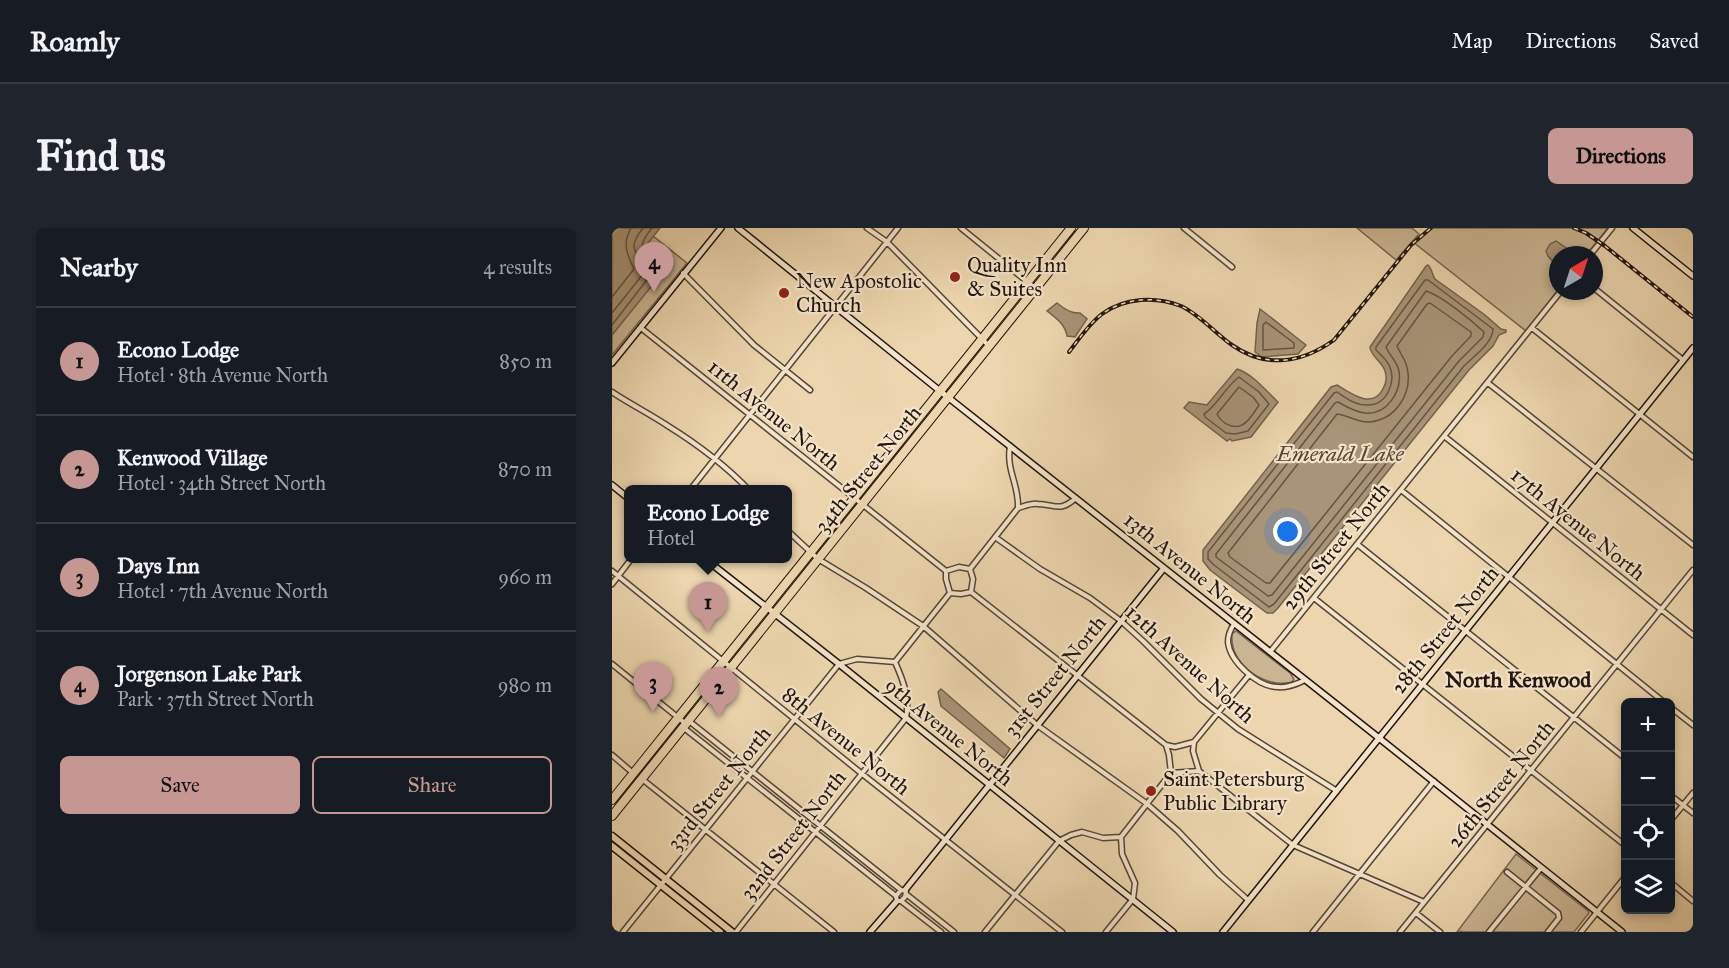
<!DOCTYPE html>
<meta charset="utf-8">
<style>
:root{--surface:#171b24;--page:#20242c;--text:#f1f3f6;--muted:#9ea1a6;--line:#363941;--accent:#c59692}
body{margin:0;font-family:"IM FELL Great Primer",serif;background:var(--page);color:var(--text)}
.controls{position:absolute;right:18px;bottom:18px;display:grid;overflow:hidden;border-radius:9px;box-shadow:0 3px 9px #0003}
.controls button{width:54px;height:54px;display:grid;place-items:center;padding:0;border:0;border-bottom:2px solid var(--line);background:var(--surface);color:var(--text);font:30px sans-serif}
.compass{position:absolute;left:937px;top:18px;width:54px;height:54px;border-radius:50%;background:var(--surface);box-shadow:0 3px 9px #0003;rotate:39deg}
.you{position:absolute;left:676px;top:304px;width:21px;height:21px;margin:-15px;border:4px solid #fff;border-radius:50%;background:#1a73e8;box-shadow:0 0 0 9px #1a73e833}
.badge{display:grid;place-items:center;width:39px;height:39px;border-radius:50%;background:var(--accent);color:#111;font-size:20px;font-weight:700}
.pin{position:absolute;translate:-50% -50px;filter:drop-shadow(0 2px 3px #0008)}
.pin::after{content:'';position:absolute;top:32px;width:21px;height:18px;background:inherit;clip-path:polygon(0 0,100% 0,50% 100%)}
.popup{position:absolute;left:12px;top:257px;width:168px;height:78px;box-sizing:border-box;display:grid;place-content:center;border-radius:9px;background:var(--surface);filter:drop-shadow(0 2px 4px #0005);font-size:20px;white-space:nowrap;color:var(--muted)}
.popup b{font-size:22px;color:var(--text)}
.popup::after{content:'';position:absolute;left:50%;top:100%;margin-left:-12px;border:12px solid transparent;border-top-color:var(--surface)}
.list{margin:0;padding:0;list-style:none}
h2{display:flex;justify-content:space-between;align-items:center;height:78px;margin:0;padding:0 24px;font-size:26px}
h2 small{font-size:20px;font-weight:400;color:var(--muted)}
.list li{display:grid;grid-template-columns:39px 1fr auto;gap:18px;align-items:center;box-sizing:border-box;height:108px;padding:0 24px;border-top:2px solid var(--line)}
.list b{display:block;font-size:22px;white-space:nowrap}
.list p{margin:0;font-size:20px;white-space:nowrap;color:var(--muted)}
.list em{font-size:20px;font-style:normal;color:var(--muted)}
.actions{display:flex;gap:12px;padding:18px 24px}
.actions a{flex:1;padding:14px 0;border:2px solid var(--accent);border-radius:9px;text-align:center;font-size:21px;color:var(--accent)}
.actions .main{background:var(--accent);color:#111}
.icon{flex:none;width:33px;height:33px;fill:none;stroke:currentColor;stroke-width:2;stroke-linecap:round;stroke-linejoin:round}
.map{position:relative;flex:none;width:1081px;height:704px;overflow:hidden;border-radius:9px}
header{display:flex;align-items:center;gap:36px;box-sizing:border-box;height:84px;padding:0 30px;background:var(--surface);border-bottom:2px solid var(--line)}
header strong{font-size:28px}
nav{display:flex;gap:33px;margin-inline-start:auto;font-size:21px}
.intro{display:flex;align-items:center;justify-content:space-between;box-sizing:border-box;height:144px;padding:0 36px}
h1{margin:0;font-size:42px}
.button{padding:15px 27px;border-radius:9px;background:var(--accent);color:#111;font-size:21px;font-weight:700}
main{display:flex;gap:36px;padding:0 36px}
aside{flex:1;background:var(--surface);border-radius:9px;box-shadow:0 3px 9px #0003}
.map>svg:first-child{display:block}
.green{fill:#cab593;stroke:#766550;stroke-width:1.5}
.water{fill:#a89478;stroke:#72614d;stroke-width:1.5}
.lines{fill:none;stroke-linecap:round;stroke-linejoin:round}
.shore{stroke:#655442;stroke-width:1.5}
.stream{stroke:#72614d;stroke-width:1.5}
.street-casing{stroke:#554535;stroke-width:7}
.secondary-casing{stroke:#22150c;stroke-width:8}
.primary-casing{stroke:#22150c;stroke-width:9}
.highway-casing{stroke:#22150c;stroke-width:10}
.street{stroke:#f3e4cb;stroke-width:4}
.secondary{stroke:#f3e4cb;stroke-width:5}
.primary{stroke:#edd6af;stroke-width:6}
.highway{stroke:#edd6af;stroke-width:8}
.rail-casing{stroke:#22150c;stroke-width:4}
.rail{stroke:#f3e4cb;stroke-width:1.5;stroke-dasharray:4.5;stroke-linecap:butt}
.poi-dot{fill:#8f2418;stroke:#f3e4cb;stroke-width:2}
.labels{text-anchor:middle;dominant-baseline:central;stroke-width:4.5;stroke-linejoin:round;paint-order:stroke}
.poi-label{font-size:21px;fill:#22150c;stroke:#f3e4cb;text-anchor:start}
.street-label{font-size:21px;fill:#22150c;stroke:#f3e4cb}
.water-label{font-size:22px;font-style:italic;fill:#584837;stroke:#f3e4cb}
.neighbourhood-label{font-size:22px;font-weight:bold;fill:#22150c;stroke:#f3e4cb}
</style>
<header>
<strong>Roamly</strong>
<nav><a>Map</a><a>Directions</a><a>Saved</a></nav>
</header>
<div class="intro"><h1>Find us</h1><a class="button">Directions</a></div>
<main>
<aside>
<h2>Nearby<small>4 results</small></h2>
<ul class="list">
<li><span class="badge">1</span><div><b>Econo Lodge</b><p>Hotel · 8th Avenue North</p></div><em>850 m</em></li>
<li><span class="badge">2</span><div><b>Kenwood Village</b><p>Hotel · 34th Street North</p></div><em>870 m</em></li>
<li><span class="badge">3</span><div><b>Days Inn</b><p>Hotel · 7th Avenue North</p></div><em>960 m</em></li>
<li><span class="badge">4</span><div><b>Jorgenson Lake Park</b><p>Park · 37th Street North</p></div><em>980 m</em></li>
</ul>
<div class="actions"><a class="main">Save</a><a>Share</a></div>
</aside>
<div class="map">
<svg width="1081" height="704" viewBox="0 0 1081 704">
<rect width="100%" height="100%" fill="#edd6af"/>
<filter id="stains"><feTurbulence type="fractalNoise" baseFrequency=".00333" numOctaves="4"/><feColorMatrix values="0 0 0 0 .2 0 0 0 0 .09 0 0 0 0 .02 0 0 0 .5 -.17"/></filter>
<radialGradient id="worn" r=".72"><stop offset=".6" stop-color="#630" stop-opacity="0"/><stop offset="1" stop-color="#630" stop-opacity=".3"/></radialGradient>
<path class="green" d="M745,0h55l7,6 -23,26z
M819,0h177l-22,27h-28v35l-32,41 -113,-89z
M41,8l34,27 -75,92v-20l39,-50 14,-14 -2,-9 -10,-8 -5,-7v-4z
M624,403l54,42 4,6 -2,3c-28,7 -63,-18 -60,-48z
M904,626l72,57 1,2 -15,19h-117z"/>
<path class="water" d="M0,0h48l-12,15v4c4,8 14,11 19,20l-55,68z
M944,13l9,6 6,6v2h-13v12l-10,-11 -2,-5 4,-7z
M816,37c4,3 4,10 7,14l50,36 16,14 5,1v2l-7,3 -6,11 -24,24 -191,238 -5,5h-6l-57,-43 -7,-9v-11l128,-163 6,-2c13,8 35,25 46,4 3,-5 4,-12 2,-18 -3,-10 -14,-14 -15,-24l56,-81z
M445,75c6,5 15,11 23,10l7,6 -12,18 -8,-1c-2,-12 -11,-18 -20,-25z
M648,81l46,36 -8,9 -36,3 -7,-5 2,-29z
M625,141c16,5 29,22 41,33l-27,35 -19,4 -2,-2 -3,2 -43,-33 5,-6 18,3z
M329,461l69,60 -6,9 -63,-52 -3,-14z"/>
<g class="lines">
<path class="shore" d="M813,52h3l65,49c-1,15 -18,26 -29,37l-190,238 -5,3 -55,-42 -6,-6v-7l126,-159 3,-1c9,6 19,14 31,13 19,0 29,-24 21,-40 -3,-6 -8,-10 -13,-15v-3z
M814,63c16,5 45,29 58,41l-1,5 -24,24 -187,234 -4,1 -52,-39v-3l119,-151 3,-1c9,5 17,10 27,11 22,2 37,-21 34,-42 -2,-10 -10,-16 -13,-24z
M0,69l22,-28c-7,-15 -12,-25 -3,-41
M818,75l41,29v4l-19,20 -182,227h-4l-36,-26 -2,-4 109,-139c11,1 21,9 32,8 27,-2 44,-29 38,-55 -2,-8 -7,-14 -10,-21l30,-42z
M0,85l35,-44c-9,-18 -22,-18 -4,-41
M654,94l28,21v5l-31,2v-25z
M0,97l34,-44 12,-13c-2,-5 -5,-6 -10,-10 -11,-11 -4,-20 4,-30
M627,149l20,15 10,12 -21,27 -13,3 -9,-1 -21,-16 -1,-3c14,-9 21,-27 35,-37z
M627,159l14,10 6,8c-4,6 -10,17 -17,20 -10,5 -21,-3 -25,-11z"/>
<path class="stream" d="M849,703l1,1"/>
<g class="street-casing">
<path id="street" d="M255,0l20,14 102,104
M349,0l74,60
M572,0l48,39
M978,27l22,-27
M71,45l71,72 56,45
M982,60l89,72
M29,100l305,243
M920,100l161,129
M876,155l205,162
M0,164c18,12 38,22 56,34 29,18 57,39 81,64
M832,208l249,199
M33,262h6
M78,262l208,-262
M789,262l264,213
M406,280c7,-2 13,-5 20,-4 19,1 22,8 38,-6
M176,303l30,28 48,29 57,38 114,99 109,78 32,28 42,44 28,25
M383,309l45,32 50,29 31,23 22,20 58,58 37,30 99,62
M745,316l269,215
M358,341l48,-61c1,-24 -12,-37 -8,-62
M358,341l3,10 -2,13
M0,343l249,202 201,159
M0,356l20,-26
M359,364l195,153 9,2 19,-5 55,-67
M338,365l-4,-14v-8l13,-4 11,2
M338,365l11,1 10,-2
M702,370l312,248
M622,396c-4,6 -6,11 -6,18 2,20 30,45 50,45 9,1 19,-3 27,-7
M658,424l291,-361
M283,434l55,-69
M0,436l74,60
M1058,479l23,18
M77,493l212,169
M72,500l212,168
M582,514l-1,9 6,20
M0,527l21,18
M587,543l94,74 131,57
M559,545l28,-2
M30,551l192,153
M1058,567l23,18
M1058,593l23,-28
M509,609l50,-64 -2,-18 -3,-10
M895,644l51,41 1,5 -11,14
M1058,654l23,19
M289,662l5,1 -1,6 -4,4h-4l-1,-5z
M294,666l48,38
M289,673l40,31
M804,685l24,19
M11,704l216,-268 18,-5 38,3c8,18 15,36 11,56l-170,214
M373,704l74,-91 12,-6 11,-3 21,6 18,-1 1,17 13,29 -2,16 -27,33
M701,704l121,-151
M788,704l293,-362
M877,704l52,-64
M969,704l45,-56"/>
</g>
<g class="secondary-casing">
<path id="secondary" d="M126,0l202,163 439,347 243,194
M1021,0l60,48
M0,135l109,-135
M0,257l16,13
M92,330l135,106 334,268
M293,662l259,-322
M258,704l27,-31
M611,704l470,-584"/>
</g>
<g class="primary-casing">
<path id="primary" d="M0,608l120,96
M0,618l108,86"/>
</g>
<g class="highway-casing">
<path id="highway" d="M0,572l459,-572
M0,588l472,-588"/>
</g>
<use href="#street" class="street"/>
<use href="#secondary" class="secondary"/>
<use href="#primary" class="primary"/>
<use href="#highway" class="highway"/>
<g class="rail-casing">
<path id="rail" d="M962,0l12,5 19,13 88,71
M457,124c10,-13 20,-28 33,-38 11,-8 25,-13 39,-14 14,-1 27,1 40,6 19,9 34,27 51,39 34,24 70,18 102,-5l77,-95 20,-17"/>
</g>
<use href="#rail" class="rail"/>
</g>
<g class="poi-dot">
<circle cx="343" cy="49" r="6"/>
<circle cx="172" cy="65" r="6"/>
<circle cx="539" cy="563" r="6"/>
</g>
<g class="labels">
<g class="poi-label">
<text x="355" y="37">Quality Inn<tspan x="355" dy="24">&amp; Suites</tspan></text>
<text x="184" y="53">New Apostolic<tspan x="184" dy="24">Church</tspan></text>
<text x="551" y="551">Saint Petersburg<tspan x="551" dy="24">Public Library</tspan></text>
</g>
<g class="street-label">
<text transform="translate(162 187) rotate(39)">11th Avenue North</text>
<text transform="translate(256 241) rotate(-51)">34th Street North</text>
<text transform="translate(966 296) rotate(39)">17th Avenue North</text>
<text transform="translate(724 318) rotate(-51)">29th Street North</text>
<text transform="translate(578 340) rotate(39)">13th Avenue North</text>
<text transform="translate(833 402) rotate(-51)">28th Street North</text>
<text transform="translate(578 436) rotate(42)">12th Avenue North</text>
<text transform="translate(443 448) rotate(-51)">31st Street North</text>
<text transform="translate(337 504) rotate(39)">9th Avenue North</text>
<text transform="translate(234 513) rotate(39)">8th Avenue North</text>
<text transform="translate(889 556) rotate(-51)">26th Street North</text>
<text transform="translate(107 560) rotate(-51)">33rd Street North</text>
<text transform="translate(181 607) rotate(-52)">32nd Street North</text>
</g>
<g class="water-label">
<text x="728" y="225">Emerald Lake</text>
</g>
<g class="neighbourhood-label">
<text x="906" y="451">North Kenwood</text>
</g>
</g>
<rect width="100%" height="100%" filter="url(#stains)"/>
<rect width="100%" height="100%" fill="url(#worn)"/>
</svg>
<div class="controls">
<button>+</button>
<button>−</button>
<button><svg class="icon" aria-label="locate" viewBox="0 0 24 24"><circle cx="12" cy="12" r="6"/><path d="M12 2v4M12 18v4M2 12h4M18 12h4"/></svg></button>
<button><svg class="icon" aria-label="layers" viewBox="0 0 24 24"><path d="M12 4l9 5-9 5-9-5zM3 14l9 5 9-5"/></svg></button>
</div>
<svg class="compass" viewBox="-18 -18 36 36"><path d="M0-13l5 13h-10z" fill="#e53935"/><path d="M0 13l5-13h-10z" fill="#9ea1a6"/></svg>
<div class="you"></div>
<div class="pin badge" style="left:96px;top:404px">1</div>
<div class="popup"><b>Econo Lodge</b>Hotel</div>
<div class="pin badge" style="left:107px;top:489px">2</div>
<div class="pin badge" style="left:41px;top:484px">3</div>
<div class="pin badge" style="left:42px;top:64px">4</div>
</div>
</main>
